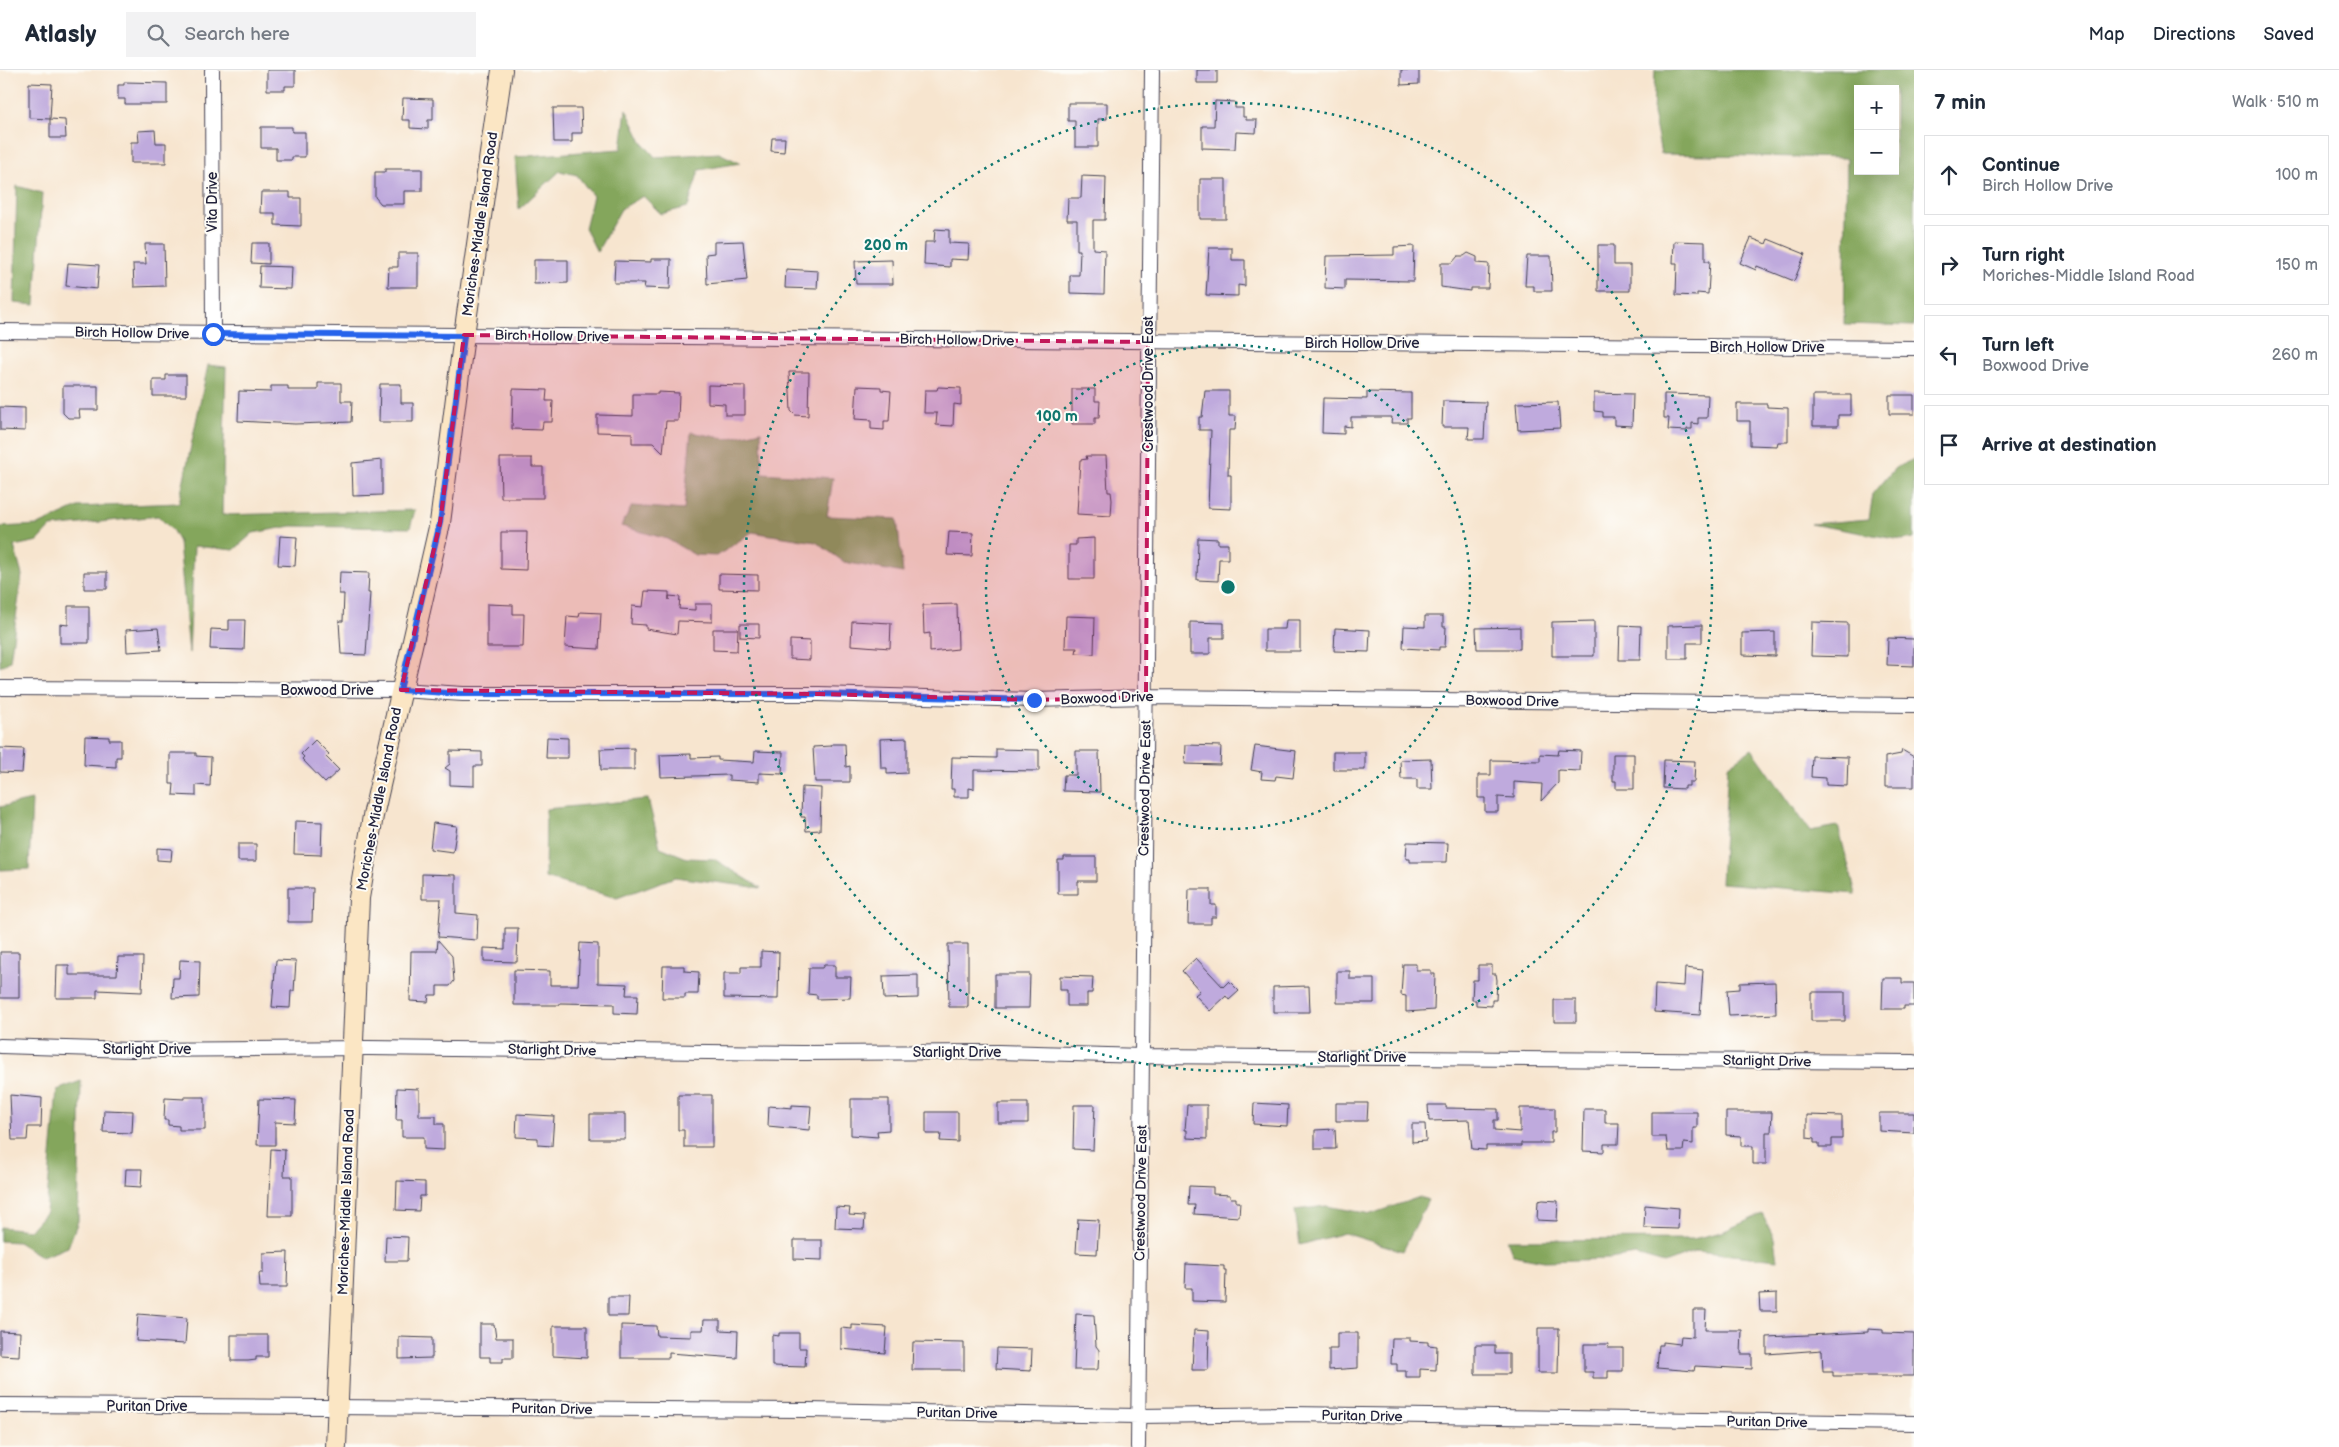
<!DOCTYPE html>
<meta charset="utf-8">
<style>
:root{--surface:#fff;--page:#f2f2f3;--text:#1f2937;--muted:#747a83;--line:#e0e1e3}
body{margin:0;font-family:"Balsamiq Sans",sans-serif;background:var(--page);color:var(--text)}
.controls{position:absolute;right:15px;top:15px;display:grid;overflow:hidden;border-radius:0px;box-shadow:0 5px 20px #0002}
.controls button{width:45px;height:45px;display:grid;place-items:center;padding:0;border:0;border-bottom:1px solid var(--line);background:var(--surface);color:var(--text);font:25px sans-serif}
.stop{position:absolute;width:15px;height:15px;margin:-11px;border:4px solid #2563eb;border-radius:50%;background:#fff}
.stop.end{background:#2563eb;border-color:#fff;box-shadow:0 1px 5px #0008}
.list{margin:0;padding:0;list-style:none}
h2{display:flex;justify-content:space-between;align-items:center;height:65px;margin:0;padding:0 20px;font-size:21px}
h2 small{font-size:16px;font-weight:400;color:var(--muted)}
.list li{display:grid;grid-template-columns:32px 1fr auto;gap:15px;align-items:center;box-sizing:border-box;height:80px;margin:0 10px 10px;padding:0 10px;border:1px solid var(--line);border-radius:0px}
.list b{display:block;font-size:19px;white-space:nowrap}
.list p{margin:0;font-size:16px;white-space:nowrap;color:var(--muted)}
.list em{font-size:16px;font-style:normal;color:var(--muted)}
.icon{flex:none;width:28px;height:28px;fill:none;stroke:currentColor;stroke-width:2;stroke-linecap:round;stroke-linejoin:round}
.map{position:relative;flex:none;width:1914px;height:1377px;overflow:hidden}
header{display:flex;align-items:center;gap:30px;box-sizing:border-box;height:70px;padding:0 25px;background:var(--surface);border-bottom:1px solid var(--line)}
header strong{font-size:24px}
nav{display:flex;gap:28px;margin-inline-start:auto;font-size:18px}
.search{width:350px;height:45px;background:var(--page);display:flex;align-items:center;gap:12px;box-sizing:border-box;padding:0 18px;border-radius:0px;color:var(--muted);font-size:19px}
main{display:flex}
aside{flex:1;background:var(--surface)}
.map>svg:first-child{display:block}
.forest{fill:#84a65b;stroke:#53644b;fill-rule:evenodd}
.building{fill:#bfaadd}
.lines{fill:none;stroke-linecap:round;stroke-linejoin:round}
.minor-casing{stroke:#423f51;stroke-width:16}
.secondary-casing{stroke:#423f51;stroke-width:22}
.minor{stroke:#fff;stroke-width:14}
.secondary{stroke:#fbe6c4;stroke-width:20}
.route{stroke:#2563eb;stroke-width:6}
.marked{fill:#c2185b;fill-opacity:0.2;stroke:#c2185b;stroke-width:4;stroke-dasharray:10 6;stroke-linejoin:round}
.ring{fill:none;stroke:#0f766e;stroke-width:2.5;stroke-dasharray:2.5 5}
.labels{text-anchor:middle;dominant-baseline:central;stroke-width:4;stroke-linejoin:round;paint-order:stroke}
.street-label{font-size:14px;fill:#22223b;stroke:#fdfcf7}
.centre{fill:#0f766e;stroke:#fdfcf7;stroke-width:2.5}
.ring-label{font-size:15px;text-anchor:middle;font-weight:bold;fill:#0f766e;stroke:#fdfcf7;stroke-width:4;stroke-linejoin:round;paint-order:stroke}
</style>
<header>
<strong>Atlasly</strong>
<div class="search"><svg class="icon" aria-label="search" viewBox="0 0 24 24"><circle cx="10" cy="10" r="6"/><path d="M15 15l6 6"/></svg>Search here</div>
<nav><a>Map</a><a>Directions</a><a>Saved</a></nav>
</header>
<main>
<div class="map">
<svg width="1914" height="1377" viewBox="0 0 1914 1377">
<rect width="100%" height="100%" fill="#fdfcf7"/>
<filter id="ink" filterUnits="userSpaceOnUse"><feTurbulence type="fractalNoise" baseFrequency=".02" numOctaves="2"/><feDisplacementMap in="SourceGraphic" scale="10" xChannelSelector="R" yChannelSelector="G"/><feConvolveMatrix kernelMatrix="1 2 1 2 8 2 1 2 1" color-interpolation-filters="sRGB"/></filter>
<filter id="wash" filterUnits="userSpaceOnUse"><feTurbulence type="fractalNoise" baseFrequency=".0096" numOctaves="4" result="noise"/><feDisplacementMap in="SourceGraphic" scale="20" xChannelSelector="R" yChannelSelector="G"/><feGaussianBlur stdDeviation="1.12" result="paint"/><feColorMatrix in="noise" values="0 0 0 0 0 0 0 0 0 0 0 0 0 0 0 0 0 1.4 0 .05"/><feComposite in="paint" operator="in"/></filter>
<g filter="url(#wash)">
<rect width="100%" height="100%" fill="#f7e5cf"/>
<path class="forest" d="M1655,0h259v256l-70,-2 3,-166 -186,-4 -8,-41zM1858,19h37v82h-37z
M626,39l16,33 13,15 64,-4 21,10 -41,7 -11,37 -27,7 -18,-18 -22,13 -24,43 -12,-24 8,-32 -16,-21 -17,-4 -41,38 -4,-52 106,-8z
M17,116l25,7 -7,112 -21,-2z
M208,295l18,2 -4,148 193,-5 -5,18 -118,-2 -39,7 -19,17 -40,-4 -5,107 -10,-111 -6,-11 -15,-15 -107,11 -13,14 -24,5 8,29 -12,86 -10,6v-140l38,-2 40,-18 101,-4z
M761,361l1,42 71,5 -6,38 70,3 6,54 -59,-11 -28,-20 -64,-10 -35,24 -22,-1 -28,-16 -46,-13 11,-20 52,4 7,-78 36,7z
M1914,389v79l-12,2 -92,-16 59,-5 4,-25 22,-26z
M1752,679l58,82 28,-5 18,68 -135,-11 7,-117z
M648,729l12,48 27,11 27,1 47,29 -86,-11 -58,21 -72,-20 1,-69z
M32,730l-3,69 -29,1v-63z
M81,1011l-3,140 -10,26 -26,10 -24,-15 -18,-1v-14l30,3 16,-18 11,-122z
M1420,1127l8,3 -25,51 -59,-18 -44,12 -5,-35 31,-4 45,8z
M1762,1144l12,24 3,22 -80,-9 -33,12 -28,-8 -27,4 -65,2 -31,-6 -6,-15 186,-1 29,-7z"/>
<g id="blocks">
<path class="building" d="M267,0h28v16h-10v4h-18z
M1197,0h20v13h-20z
M1401,0h18v14l-18,1z
M124,12l43,1v21h-42v-5h-7v-14h6z
M29,13l23,1 -2,35 -21,-1z
M403,28l30,1v21h-5v9l-18,-1v-8h-8z
M1215,31l20,1v6h8v9h3v3h11l-1,13 -20,-1 -1,17 -33,-1v-22h12z
M1068,33h39v16h-9v28h-23v-26h-7z
M553,38h28l1,25h-10v9h-18z
M50,49l15,1 1,18h-16z
M261,57h31v5h13v25h-13v3h-16v-12h-15z
M155,60l1,13h10v20h-35v-21h8l-1,-11z
M772,68h13l-1,14 -13,-1z
M385,99h37v22h-18v13h-23l-6,-7v-25h10z
M1082,106l24,1 -1,43h-12v29l12,1 -1,44 -34,-1v-18h9l1,-25h-3v-30h-10l1,-22h13z
M1200,109h26v40h-26z
M261,122h29v6h11v28l-26,-1v-12h-15z
M935,159l14,1v13l20,1 -1,16 -18,-1v8l-26,-2 1,-23h9z
M1751,168l15,6 2,-5 37,15 -11,27 -37,-15 -1,4 -16,-7z
M743,171l4,39 -40,4 -1,-30 8,-1v-11z
M1674,171l31,1v19h5l-2,33 -11,-1v3l-21,-1 1,-32h-4z
M252,173h17v21l-18,-1z
M145,174h19l1,42 -31,1 -1,-23h13z
M1598,175h16v20h16v26h-32z
M1414,176l-1,35 -68,-1v9l-20,-1 1,-32 68,-1v-8z
M1209,178h23v12h13v26l-7,-1v11l-32,-1z
M398,183h20v34h-30l1,-20h9z
M1468,183l9,4v6l12,1 -1,24h-18v3l-29,-4v-24h11l6,-7h6z
M1527,186h24l1,35h-18v-5h-9z
M651,189h20l-1,30 -26,-1 1,-5h-31l1,-22 36,1z
M534,190h34v23l-34,1z
M892,190l1,24h-37l-1,-23z
M68,193l31,2 -2,24 -31,-3z
M260,196l32,1 -1,22 -32,-1z
M786,199l32,2 -1,18 -32,-1z
M789,302h20l-1,44 -13,-1 -4,-4z
M166,305h20v21h-33v-16h13z
M318,313h23v18h11l-1,21 -56,2 -57,-3 1,-30 32,1v-6h17v4h30z
M380,314h21v19h12v19h-34z
M708,315l37,1v29h-20v-11l-17,-1z
M63,316h35v24h-19l1,8h-12l-5,-5z
M857,316l24,1v3l10,1 -2,30h-5v9l-13,-1v-9l-16,-1z
M938,317l23,1v17l-7,-1 -1,22 -17,-1 1,-12h-13l1,-23h12z
M513,319l34,1 -1,11h7l-1,21h-9l-1,8 -30,-1z
M1072,319h23v12h5l-1,17h-4v6h-23z
M1205,321h24v25h7l-1,14h-6l-1,45h3v34l-23,-1 3,-78h-12v-13h3z
M658,322l21,1 -1,28h-12l-3,32 -10,-10h-21v-10l-35,-1v-17l36,1v-22h25z
M1367,322l44,1v25h-4v5h-16l1,-6h-41v10l-7,-1v8l-22,-1 1,-35 44,1z
M1594,323l39,1 -1,32 -18,-1v-8h-11v-5l-9,-1z
M1664,324l44,1 -1,23h-9v6l-6,-1v6h-5v2l-19,-1 1,-12h-5z
M1813,325h38v20h-13v11h-25z
M1889,325h25v19h-25z
M1443,331l43,1 -2,37h-16l1,-12h-27z
M1558,332l2,26 -42,2 -2,-27z
M1737,334h30v3l21,1v34h-10l-1,4 -27,-1v-24h-13z
M0,337l25,1v23l-25,-1z
M1086,386h20l2,36h3l1,8 -1,16 -34,-2 3,-54 7,-1z
M500,388h32v9h11v31h-42z
M382,390v35l-29,1 -1,-33z
M501,462h26l-1,38 -25,-1z
M949,462l24,1 -1,23 -25,-1z
M280,466l17,1 -2,29 -17,-1z
M1094,468v41h-25v-34h7v-6z
M1198,468l20,1v5h10v15h-9l-1,22 -21,-1z
M84,502h23v17h-23z
M340,502l29,1 -1,20h2l-4,62 -25,-1 -2,-33h4l1,-27h-5z
M719,504l39,1v15l-39,-1z
M645,521l24,1v8v-4l11,1 -1,12 16,1v-6h17v18l-34,-1 -1,13 -31,-5v-4l-15,-1 1,-18 11,1z
M487,534l26,1v9h11l-1,33h-36z
M957,534l1,45 -28,3v-19l-6,1 -1,-29z
M68,536h21v37h-29v-19l8,1z
M580,542l21,1 -2,36 -34,-2 2,-31 12,1z
M1066,546l29,1 -1,37 -18,-1 1,-5h-12z
M1425,546h18v11h3l-1,20h-6v3l-36,-2 1,-22 21,1z
M229,550h16l-1,30 -34,-1 1,-20 18,1z
M1286,550h14v31h-35v-22h20z
M852,551l39,2 -1,25 -39,-3z
M1594,551v35h-42v-34z
M1190,552l34,1v15h-14v16h-20z
M1812,552l36,1v34l-37,-1z
M740,554h19v14l-19,-1z
M1620,555l21,1 -1,34h-21z
M1702,555v18h-15v16h-19v-33z
M1520,557v22h-43l-1,-21z
M158,558l3,22 -34,2 -1,-22z
M1335,558l35,2 -1,22 -35,-1z
M713,559h25l-1,22 -24,-1z
M1775,562v24l-33,-1v-22z
M1888,568l26,1v27l-27,-1z
M790,570l20,1v19l-20,-1z
M85,666l24,1v3h12v17h-5v10l-32,-2z
M547,667l21,1v20h-22z
M907,668v35l-20,1v-6h-6l-1,-29z
M315,670l14,14 -3,3 13,13 -14,13 -23,-24 2,-2 -3,-3z
M832,674h13l1,23 4,-1v16h-35l-2,-35 18,-1z
M1186,675l35,1 -1,19 -35,-1z
M1255,676l41,5 -3,27 -17,-2 -1,4 -14,-1 1,-7 -11,-2z
M0,678l24,1 -2,24 -22,-1z
M634,678v22h-33l-1,-21z
M996,679l43,1v21l-65,-1v19l-5,-1v9h-15v-8h-3l1,-32 44,1z
M1559,680l22,1 -1,20 -22,-1v13l-17,18 1,-17 -28,-2v16l-16,-1v15h-13v-14h-7v-23h13v-15l49,1v-7l18,1z
M1902,680l12,7v30h-29v-30l16,-3z
M450,681l32,1v14h-8v20l-24,-1v-14l-5,-3 5,-4z
M755,681l28,1 -1,22 -23,-1v9l-30,-2v-5l-68,2 -1,-22 31,-1v4l27,-1v3l36,2z
M1076,681h23l1,41 -37,-1 1,-16h12z
M1333,682h32v18h-32z
M170,683h26v3l15,1 -1,29 -14,-1v11l-23,-1 1,-11h-4z
M1613,684h21v35h-18v-8h-3z
M1812,686l36,1 -1,29 -21,-1v-7l-15,-1z
M1431,689l1,30h-15v-10h-16l-1,-19z
M1664,690l31,1 -1,21h-5v4h-4v3l-22,-1z
M802,717l19,1 -1,42 -14,1 -1,-14h-4z
M295,751l27,1 -1,33 -27,-1z
M433,753l24,3 -4,26 -23,-3z
M1407,772l41,1 -1,19h-37v-3h-4z
M238,774h18v17h-18z
M157,778l15,1 -1,12 -14,-1z
M1064,787h32v24h-18v13h-20v-34h6z
M422,804l34,1v38l22,2 -1,25 -39,-3 3,-38h-19z
M288,818h25l-1,34h-24z
M1189,819h22v16h5v12h-5v7h-23z
M505,858h13l-1,34 -33,-1v-13l21,1z
M438,870l14,16 2,25 -4,5h-13v9h-8l-1,7 -18,-1 1,-50h26z
M580,873l18,1v39l29,1 -1,11h12l-1,19 -23,-1v-9l-54,-1v2h-46v-35l36,1v14h28z
M948,874h20v63h-19z
M761,881l18,1 -1,47 -54,-1v-25h17v-6h20z
M0,882h19v46h-19z
M118,887h25l-1,35 -45,-2v8h-41l1,-33h12v10h48z
M1196,888l27,29 6,-6 10,10 -10,9 -3,-4 -16,15 -15,-16 5,-4 -18,-20z
M180,890l20,1 -1,36 -27,1 1,-20h6z
M276,890l20,1 -2,30h-3l-1,17 -18,-1z
M1403,894h13v6h15v4h4l-1,36 -28,2v-16l-5,-1z
M824,895h11v12h16l-1,21 -33,1v-4l-9,-1 1,-26h13z
M1478,895h14v9h4l1,6 -1,20h-4v6l-16,-1v-5h-4l1,-20h5z
M663,896h21v5l15,1 -1,22h-13v4h-23z
M1685,898l18,2 -3,45 -46,-3 1,-28 29,2z
M1337,901h13v8h24v24h-37z
M995,904h35l-1,34h-34z
M918,905v23l-34,1 -1,-23z
M1060,906l33,1 -1,16h-5v13h-20v-16h-7z
M1883,908h19v5h12v23h-10v3h-22z
M1775,912l1,32 -47,2 -2,-26 13,-1v-6z
M1309,916l1,26h-37v-25z
M1811,922h34v29h-34z
M1554,930h22v22h-22z
M397,1018l22,1v27h17v8h8v26l-20,-1v-12h-22v-17h-6z
M10,1025l32,3 -1,29h-13l-1,13h-15z
M678,1025h34v52h-28v-17h-6z
M184,1027h21v33h-26v-4l-11,-1v-5h-4l1,-22 19,1z
M259,1029l37,1 -1,23 -20,-1v23h-18z
M851,1029h38v31l-12,1 1,6 -27,-2z
M998,1033h30v20h-30z
M1254,1033l34,2 -1,21 -34,-2z
M1336,1033h32l-1,18h-31z
M792,1035l19,1 -2,24 -41,-4 1,-20 23,2z
M1074,1035h21l-2,45 -20,-1z
M1187,1035h20v34l-20,-1v-8h-2z
M1428,1035h18v3l52,1v11h-4v10l26,2v-24h35v24h-4v11h-30v3h-35v4l-14,-1 -3,-29 -40,1z
M1584,1039h21v14h14l-1,21h-14v8l-21,-1z
M104,1040l29,1 -1,22 -29,-1z
M926,1042h32v30l-18,-1 1,-7h-15z
M1652,1042h45v16h-4v16l-9,-1 -1,8h-15l-2,-14h-14z
M1726,1042h46l-1,20h-5v32h-13v-18h-12v-10l-15,-1z
M1879,1043h35v20l-35,-2z
M517,1044l37,2 -2,30 -14,-1v-7l-22,-1z
M590,1044h35v25h-35z
M1807,1045l35,1v23h-10v8h-13v-4h-5v-4l-7,-1z
M1412,1054h13l1,17 -14,1z
M1335,1059l1,20h-21v-19z
M271,1079l14,1 -1,26h8v40h-24z
M126,1099h16l-1,18 -16,-1z
M397,1111l28,1v14h-5l-1,15 -23,-1z
M1189,1116l24,1v7l17,1v3h6v4h4l-1,15 -45,-3 1,-9h-7z
M1543,1130l15,1 -1,20 -20,-1 1,-19z
M1645,1135l34,3 -1,21 -34,-1z
M836,1137l14,1 -1,7 16,1 -1,13 -29,-1z
M1078,1149l21,1 -2,34 -21,-1z
M386,1166l22,1 -1,24h-22z
M794,1170h28v20l-28,-1z
M288,1182l-1,35h-27l-1,-14h4v-20z
M1186,1194l38,2v4h2l-1,32 -33,-1v-13h-7z
M1777,1223v18h-17l-1,-17z
M608,1227h21l-1,19h-20z
M1693,1240h13l-1,20h37l-1,24h11v15l-57,-3 -1,5 -37,-3 2,-23h4v-3l17,2 1,-8 12,1z
M138,1244l49,4 -2,26 -49,-3z
M1076,1244l18,1 2,31 3,4 -1,19 -3,1h-21z
M704,1250h16v10l18,1 -1,27 -68,-5v5h-48v-33l35,1 1,10 34,1v-7h12z
M480,1254h14l2,14h17v20h-10v4h-13v-5h-10z
M852,1255l35,2 -2,26 -44,-4v-21l11,1z
M553,1256h34v32l-34,-2z
M1538,1258h21l-1,45h-20z
M1868,1259l15,1v3l31,1v42h-81v-4h-10l-1,-22 -55,4v-17l101,-5z
M1194,1260l15,1 -1,39h-16z
M0,1261l20,1 -1,24 -19,-1z
M779,1263h20v15h7l-1,19 -33,-1v-31l7,1z
M1337,1263h21v35l-29,2v-21h8z
M231,1265h37v22h-12v3l-8,1h-17z
M399,1267l33,1v20l-33,1z
M1392,1268h18v3l18,1v3l9,1 -1,24 -16,-1v8h-14v-6h-9v-7h-6z
M913,1272l51,1v27h-52z
M1584,1274h25l-1,4h15v23h-15v7h-15v-6h-9z
M1475,1275h20v9h14v20h-34z
M997,1278l35,1 -1,22 -35,-2z"/>
</g>
</g>
<g filter="url(#ink)">
<use href="#blocks" fill-opacity="0" stroke="#423f51" stroke-width="1"/>
<g class="lines">
<g class="minor-casing">
<path id="minor" d="M212,0l1,264
M0,261l1914,17
M0,618l401,2 62,4h356l215,6 112,-3 768,8
M0,976l131,4 237,-2 433,5 197,-1 145,4 771,6
M0,1335l808,5 330,6 154,-2 622,9
M1138,1377l14,-1377"/>
</g>
<g class="secondary-casing">
<path id="secondary" d="M336,1377l23,-549 14,-82 67,-293 24,-188 38,-265"/>
</g>
<use href="#minor" class="minor"/>
<use href="#secondary" class="secondary"/>
</g>
</g>
<g class="lines" filter="url(#ink)">
<path class="route" d="M213,264l251,2 -24,187 -40,167 63,4h356l215,6"/>
</g>
<path class="marked" d="M464,265l684,7 -2,355 -112,3 -215,-6 -418,-4 39,-167z"/>
<g class="ring">
<circle cx="1228" cy="517" r="242"/>
<circle cx="1228" cy="517" r="484"/>
</g>
<g class="labels">
<g class="street-label">
<text transform="translate(212 132) rotate(-90)">Vita Drive</text>
<text transform="translate(480 154) rotate(-82)">Moriches-Middle Island Road</text>
<text transform="translate(132 263) rotate(1)">Birch Hollow Drive</text>
<text transform="translate(552 266) rotate(1)">Birch Hollow Drive</text>
<text transform="translate(957 270) rotate(1)">Birch Hollow Drive</text>
<text x="1362" y="273">Birch Hollow Drive</text>
<text x="1767" y="277">Birch Hollow Drive</text>
<text transform="translate(1148 314) rotate(-90)">Crestwood Drive East</text>
<text x="327" y="620">Boxwood Drive</text>
<text transform="translate(1107 628) rotate(-2)">Boxwood Drive</text>
<text transform="translate(1512 631) rotate(1)">Boxwood Drive</text>
<text transform="translate(1145 718) rotate(-89)">Crestwood Drive East</text>
<text transform="translate(379 729) rotate(-79)">Moriches-Middle Island Road</text>
<text x="147" y="979">Starlight Drive</text>
<text transform="translate(552 980) rotate(1)">Starlight Drive</text>
<text x="957" y="982">Starlight Drive</text>
<text x="1362" y="987">Starlight Drive</text>
<text transform="translate(1767 991) rotate(1)">Starlight Drive</text>
<text transform="translate(1141 1123) rotate(-89)">Crestwood Drive East</text>
<text transform="translate(346 1132) rotate(-88)">Moriches-Middle Island Road</text>
<text x="147" y="1336">Puritan Drive</text>
<text transform="translate(552 1339) rotate(1)">Puritan Drive</text>
<text transform="translate(957 1343) rotate(1)">Puritan Drive</text>
<text transform="translate(1362 1346) rotate(1)">Puritan Drive</text>
<text transform="translate(1767 1352) rotate(1)">Puritan Drive</text>
</g>
</g>
<circle cx="1228" cy="517" r="8" class="centre"/>
<g class="ring-label">
<text x="886" y="180">200 m</text>
<text x="1057" y="351">100 m</text>
</g>
</svg>
<div class="controls">
<button>+</button>
<button>−</button>
</div>
<div class="stop" style="left:213px;top:264px"></div>
<div class="stop end" style="left:1034px;top:630px"></div>
</div>
<aside>
<h2>7 min<small>Walk · 510 m</small></h2>
<ul class="list">
<li><svg class="icon" aria-label="ahead" viewBox="0 0 24 24"><path d="M12 20V5M6 11l6-6 6 6"/></svg><div><b>Continue</b><p>Birch Hollow Drive</p></div><em>100 m</em></li>
<li><svg class="icon" aria-label="right" viewBox="0 0 24 24"><path d="M7 20v-9h11M14 6l5 5-5 5"/></svg><div><b>Turn right</b><p>Moriches-Middle Island Road</p></div><em>150 m</em></li>
<li><svg class="icon" aria-label="left" viewBox="0 0 24 24"><path d="M17 20v-9H6M10 6l-5 5 5 5"/></svg><div><b>Turn left</b><p>Boxwood Drive</p></div><em>260 m</em></li>
<li><svg class="icon" aria-label="arrive" viewBox="0 0 24 24"><path d="M6 21V4h12l-3 4 3 4H6"/></svg><div><b>Arrive at destination</b></div></li>
</ul>
</aside>
</main>
